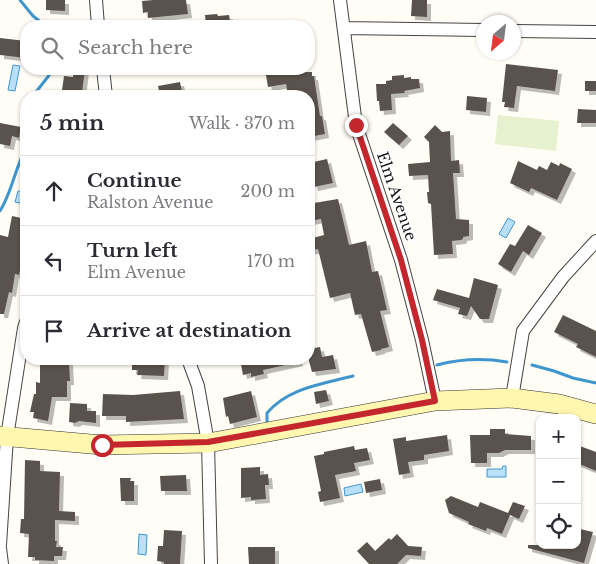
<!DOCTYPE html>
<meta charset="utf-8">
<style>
:root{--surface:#fff;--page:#f2f2f3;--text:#2b2b33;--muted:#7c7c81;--line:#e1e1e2}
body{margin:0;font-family:"Libre Baskerville",serif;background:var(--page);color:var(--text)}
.controls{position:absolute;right:15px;bottom:15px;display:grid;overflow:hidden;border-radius:10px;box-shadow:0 1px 4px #0004}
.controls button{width:45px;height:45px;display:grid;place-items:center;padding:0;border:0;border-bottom:1px solid var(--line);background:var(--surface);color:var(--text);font:25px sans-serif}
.compass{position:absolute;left:476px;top:15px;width:45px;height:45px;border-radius:50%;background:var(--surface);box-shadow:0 1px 4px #0004;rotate:208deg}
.stop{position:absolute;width:15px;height:15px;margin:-11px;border:4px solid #c4262e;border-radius:50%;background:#fff}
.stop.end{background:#c4262e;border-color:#fff;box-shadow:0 1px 5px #0008}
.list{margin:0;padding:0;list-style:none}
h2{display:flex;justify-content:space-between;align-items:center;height:65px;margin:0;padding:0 20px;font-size:21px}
h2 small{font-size:16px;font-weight:400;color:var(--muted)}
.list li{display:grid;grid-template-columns:32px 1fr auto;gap:15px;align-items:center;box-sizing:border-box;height:70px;padding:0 20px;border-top:1px solid var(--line)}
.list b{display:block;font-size:19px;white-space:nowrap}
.list p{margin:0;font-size:16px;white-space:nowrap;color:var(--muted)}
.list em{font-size:16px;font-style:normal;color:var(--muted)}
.icon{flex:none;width:28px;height:28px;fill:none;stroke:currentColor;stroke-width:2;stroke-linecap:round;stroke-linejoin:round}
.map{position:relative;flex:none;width:596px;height:564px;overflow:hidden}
.search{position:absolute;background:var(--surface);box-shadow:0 1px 4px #0004;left:20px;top:20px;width:295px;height:55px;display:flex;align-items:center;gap:12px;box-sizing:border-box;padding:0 18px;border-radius:20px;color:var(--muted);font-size:19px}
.panel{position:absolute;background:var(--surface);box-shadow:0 1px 4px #0004;left:20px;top:90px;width:295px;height:275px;border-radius:20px}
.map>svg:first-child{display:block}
.pitch{fill:#e6f2cf}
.water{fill:#b9e0f7;stroke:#3f96cf}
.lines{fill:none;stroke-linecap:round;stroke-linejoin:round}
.stream{stroke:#3f96cf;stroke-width:3}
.building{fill:#5a524d;filter:url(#shadow)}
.street-casing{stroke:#444;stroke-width:14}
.secondary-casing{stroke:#333;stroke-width:20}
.street{stroke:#fff;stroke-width:12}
.secondary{stroke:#fff6b0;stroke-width:19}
.route{stroke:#c4262e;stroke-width:6}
.labels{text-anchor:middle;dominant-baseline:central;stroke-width:5;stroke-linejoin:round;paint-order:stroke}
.street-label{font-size:15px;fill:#111;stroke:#fff}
</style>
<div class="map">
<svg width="596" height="564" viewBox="0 0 596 564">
<defs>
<filter id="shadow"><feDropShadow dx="4" dy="4" stdDeviation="0" flood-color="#0004"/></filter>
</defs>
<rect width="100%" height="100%" fill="#fffdf5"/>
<path class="pitch" d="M498,115l61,6 -3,30 -61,-7z"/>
<path class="water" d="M13,65l7,1 -5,25 -7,-1z
M18,191l8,2v8l-2,3 -9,-2z
M508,218l7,4 -9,16 -7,-4z
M503,466h3v11h-19v-8h15z
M361,484l2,8 -18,4 -1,-8z
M139,534l8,1 -1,20 -8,-1z"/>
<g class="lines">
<path class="stream" d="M20,0l13,16 13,10
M28,96l8,-4 18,-23
M26,98l-4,9 4,17
M0,211c12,-19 15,-43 26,-63
M437,365c23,-6 47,-7 70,-3
M532,365l22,6 19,7 23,5
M267,425v-12c21,-25 55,-29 86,-37"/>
</g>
<path class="building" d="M46,0h19v11l-19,-1z
M153,0h33l2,14 -40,4v-6l-5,1 -1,-12z
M412,0h15v17l-16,-1z
M217,14l1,2 11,-1 2,11h-25l-1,-11z
M0,38l26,3v17l-26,-3z
M506,64l52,6 -3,21 -38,-5 -3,22 -10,-1 1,-5h-3z
M74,69h11l-3,24 -20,-3 2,-14 9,1z
M300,72h12v4h2l6,40h2l3,18 -16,3v-41h-21l-2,-12 -18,3 -2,-12z
M404,75v3l7,-1v2h8l1,9 -16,3 1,2 -14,1 1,16 -12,1 -1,-10h-2l-1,-17h10v-3l6,-1v-4z
M585,81h11v10h-11z
M180,82l3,14h-23l-2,-10z
M467,96l20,2 -1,14 -20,-2z
M578,109l18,1v13h-19z
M0,123l21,4 -2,11 -7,-2 -2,10 -10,-2z
M393,123l15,13 -9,9 -15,-13z
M435,125l7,7 8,-1 1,30 8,-1 1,13h-7l3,46 13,1v16l-6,1v2l-2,1 -9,1 1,13 -19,1 -3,-51 -3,-1 -1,-11h2l-1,-17 -19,1 -1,-12 22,-2 -1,-20 -5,-5z
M327,159l6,24 -19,4 -2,-7 -3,1v-18z
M518,161l19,9 2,-4 8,4 4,-8 8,4 1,-3 12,6 -15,31 -26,-12 -2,4 -19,-9z
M338,199l11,46 17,-4 6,31 6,-1 9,39 -7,1 9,36 -8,2v1l-9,2 -11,-38 -6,1 -5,-22 -20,5 -12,-49 -9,2v-12l15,-4 -3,-16 -12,2v-9l6,-1 -1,-8z
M12,216l14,3v23l-7,33 -4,-1 -3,19 -3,-1 -5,22h-4v-79l8,2z
M528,225l14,8 -13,22 -6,-4 -12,21 -13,-8 12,-20 5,2z
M474,278l24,7 -9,34h-9l-9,-13 -4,10 -9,-2 2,-6 -27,-8 4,-11 32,9z
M563,315l33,16v26l-20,-10 2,-3 -24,-12z
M320,347l2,10 11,-2 3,14 -24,3 -3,-11v-12z
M132,359h33l-1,17 -27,-1 1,-5h-6z
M240,359h58l1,3 -36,8 1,4 -13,3v-4l-8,2z
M69,361l1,20h-3v16h-15l-4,24 -15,-3 1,-6h-4l4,-18h2v-12l4,1v-21z
M326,390l3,11 -13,3 -2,-12z
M180,391l4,28 -58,3v-6h-24l1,-22 30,1z
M251,391l6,26 -27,7 -2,-8 -2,1 -3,-19z
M70,403l17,1v7h9v12l-17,-2 -4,2 -6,-1z
M490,429h15v5l26,2v14h-26l-6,3h-12v10h-16l-1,-28h20z
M447,435l2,16 -25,4v5l-16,2 2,11 -11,2 -6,-36 13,-2v4z
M577,445l19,7v19l-19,-8z
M354,446l1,4 12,-2 3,12 -16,3 2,8 -21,4 5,23 -20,4 -2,-10 3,-1 -7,-35 10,-2v-2z
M25,460l15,1v10l20,1 -1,39 16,1v9l-20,-1v21h2l-1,6h7l-1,9h-8v5l-19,-1v-3h-7l1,-23 -9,-1 1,-14h3z
M260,467v8l8,-1 1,11h-4l1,14 -15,1v-3l-10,1v-30z
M186,475l1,16h-26l-1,-15z
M120,478h11l-1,3h4v20h-13z
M380,479l2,11 -16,3 -2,-11z
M451,496l27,11 2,-5 28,11 5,-11 12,4 -6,13 -9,-4 -8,19 -15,-6 -1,3 -18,-7 1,-2 -20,-9 -4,-13z
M580,529l13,3 -9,31 -56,-15v-3h49z
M164,530l18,1 -2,33h-16v-2l-7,-1 1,-15h5z
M397,534l11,12 14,1 -1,9 -15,-1 -9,9h-28l-12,-13 10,-9 8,9 14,-13 2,2z
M248,547h27v17h-26z"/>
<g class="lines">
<g class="street-casing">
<path id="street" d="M96,0l2,26
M340,0l16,125 45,135 21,80 13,61
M344,28l140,2
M514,31l82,1
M103,69l3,27
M188,359l10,27 10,57 3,121
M512,398l11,-67 40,-54 33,-36
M0,545l7,-108 17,-109 2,-6
M0,548l2,16"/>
</g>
<g class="secondary-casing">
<path id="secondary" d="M0,436l102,9 106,-2 227,-42 77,-3 47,6 37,10"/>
</g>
<use href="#street" class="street"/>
<use href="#secondary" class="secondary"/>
</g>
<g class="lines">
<path class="route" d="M102,445l106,-3 227,-41 -13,-61 -21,-80 -45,-135"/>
</g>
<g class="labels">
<g class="street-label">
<text transform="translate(397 196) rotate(71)">Elm Avenue</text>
</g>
</g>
</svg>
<div class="controls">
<button>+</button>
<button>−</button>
<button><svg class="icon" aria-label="locate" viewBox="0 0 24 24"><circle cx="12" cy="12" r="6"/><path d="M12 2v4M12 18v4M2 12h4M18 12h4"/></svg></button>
</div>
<svg class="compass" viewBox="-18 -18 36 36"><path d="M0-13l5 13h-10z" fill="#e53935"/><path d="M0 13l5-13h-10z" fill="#7c7c81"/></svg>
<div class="stop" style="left:102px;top:445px"></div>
<div class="stop end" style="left:356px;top:125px"></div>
<div class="search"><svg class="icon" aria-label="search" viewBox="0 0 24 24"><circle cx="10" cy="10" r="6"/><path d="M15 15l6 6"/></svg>Search here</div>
<section class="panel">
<h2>5 min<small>Walk · 370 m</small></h2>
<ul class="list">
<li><svg class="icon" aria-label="ahead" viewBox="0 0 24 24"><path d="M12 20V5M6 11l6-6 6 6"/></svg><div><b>Continue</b><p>Ralston Avenue</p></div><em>200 m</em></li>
<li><svg class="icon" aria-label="left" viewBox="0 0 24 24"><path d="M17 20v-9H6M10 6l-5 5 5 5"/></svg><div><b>Turn left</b><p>Elm Avenue</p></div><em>170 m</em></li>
<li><svg class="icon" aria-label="arrive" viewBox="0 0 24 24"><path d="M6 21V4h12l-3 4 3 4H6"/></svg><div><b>Arrive at destination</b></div></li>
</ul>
</section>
</div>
